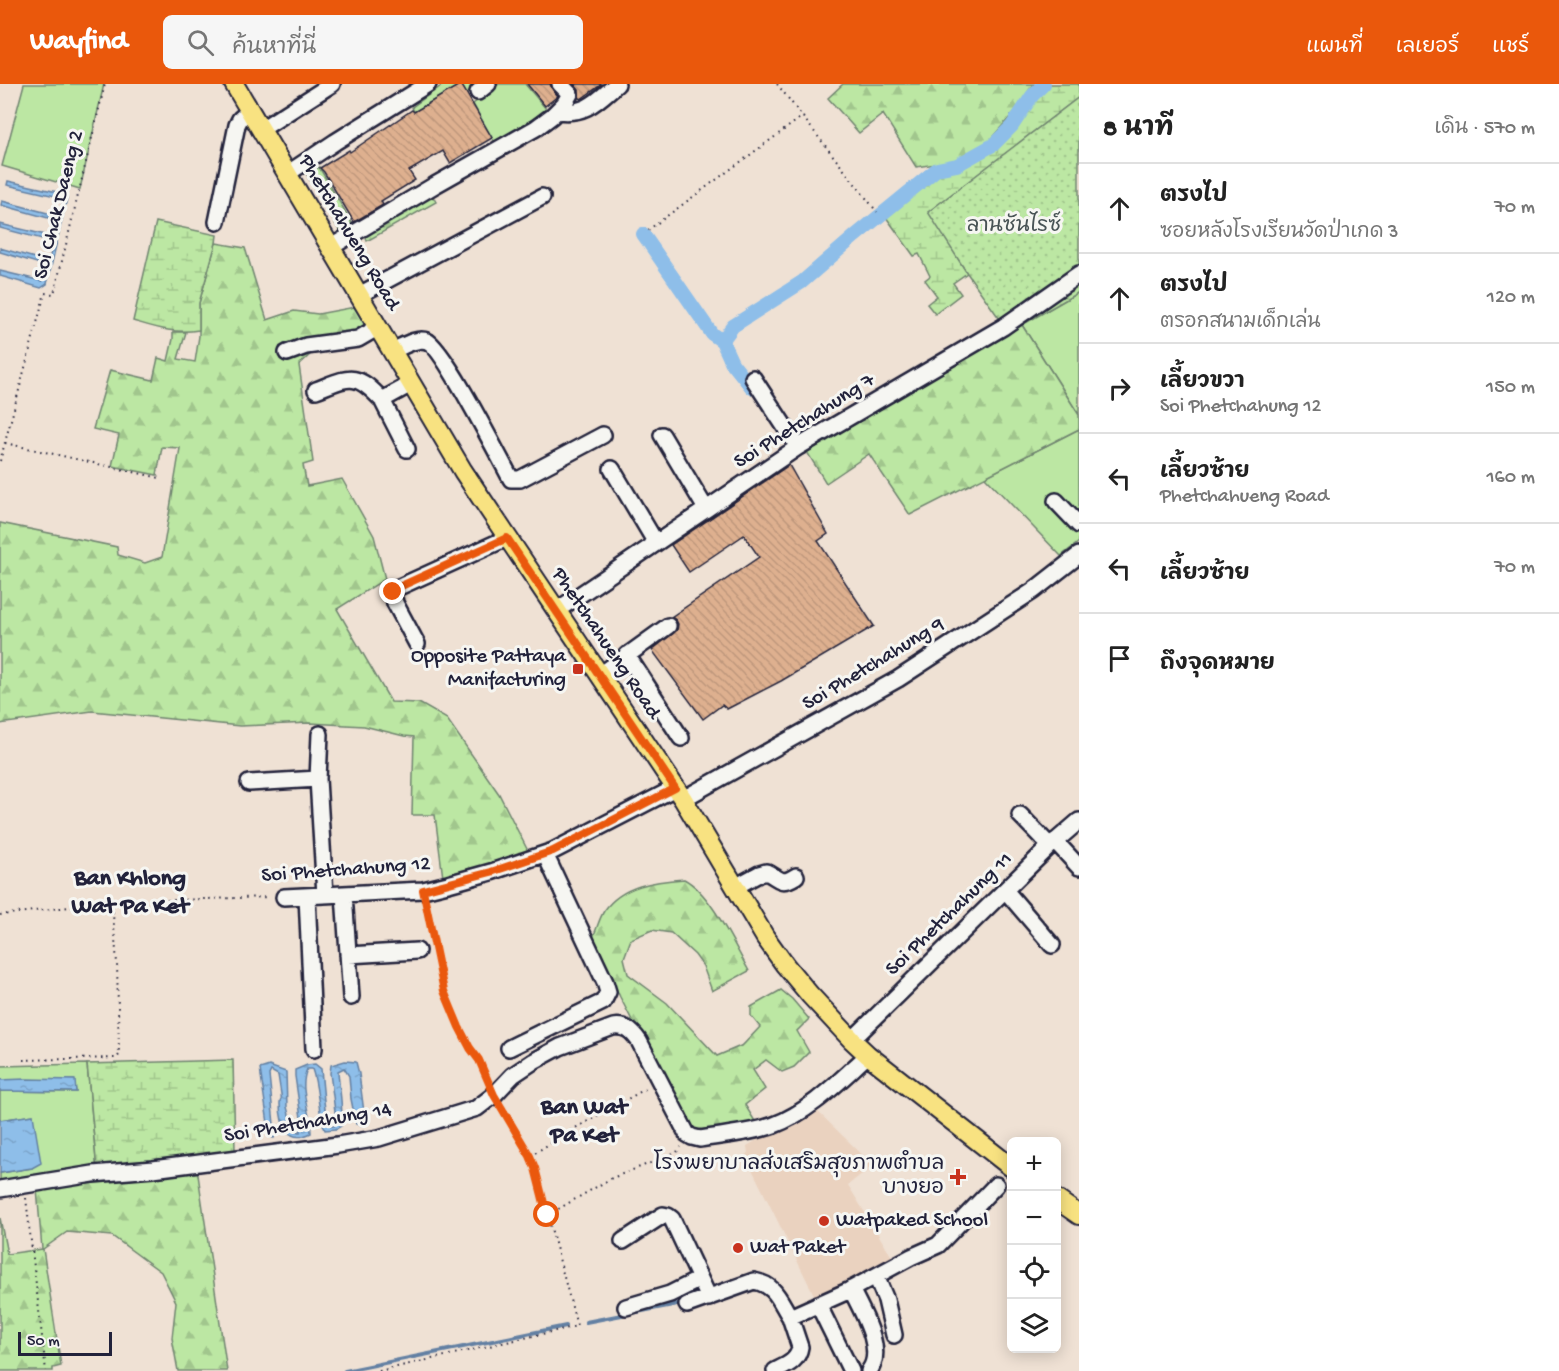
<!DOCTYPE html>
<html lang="th">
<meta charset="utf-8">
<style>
:root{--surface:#fff;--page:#f6f6f6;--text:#222;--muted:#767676;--line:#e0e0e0;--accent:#ea580c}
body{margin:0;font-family:"Gochi Hand","Playpen Sans Thai",sans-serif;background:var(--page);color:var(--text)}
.controls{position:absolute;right:18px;bottom:18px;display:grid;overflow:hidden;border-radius:9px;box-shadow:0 3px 15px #0003}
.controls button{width:54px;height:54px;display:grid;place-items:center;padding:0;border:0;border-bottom:2px solid var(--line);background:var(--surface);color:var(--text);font:30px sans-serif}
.scale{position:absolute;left:18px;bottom:15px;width:94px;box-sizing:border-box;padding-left:6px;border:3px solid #22223b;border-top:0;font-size:16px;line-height:21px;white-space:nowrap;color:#22223b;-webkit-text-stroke:4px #f6f6f2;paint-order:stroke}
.stop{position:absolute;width:18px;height:18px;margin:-14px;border:4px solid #ea580c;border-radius:50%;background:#fff}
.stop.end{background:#ea580c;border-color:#fff;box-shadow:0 2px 6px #0008}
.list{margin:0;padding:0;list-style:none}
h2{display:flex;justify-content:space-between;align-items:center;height:78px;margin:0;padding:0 24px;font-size:26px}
h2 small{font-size:20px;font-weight:400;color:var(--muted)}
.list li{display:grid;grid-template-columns:39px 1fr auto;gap:18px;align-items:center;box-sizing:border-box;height:90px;padding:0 24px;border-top:2px solid var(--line)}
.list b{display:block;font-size:22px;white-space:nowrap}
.list p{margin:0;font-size:20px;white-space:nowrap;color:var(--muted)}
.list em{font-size:20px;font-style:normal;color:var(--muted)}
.icon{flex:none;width:33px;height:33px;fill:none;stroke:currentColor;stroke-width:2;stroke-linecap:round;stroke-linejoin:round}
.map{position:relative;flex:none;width:1079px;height:1287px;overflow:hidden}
header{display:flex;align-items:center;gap:36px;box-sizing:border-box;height:84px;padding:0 30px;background:var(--accent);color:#fff}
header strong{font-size:28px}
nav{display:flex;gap:33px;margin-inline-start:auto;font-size:21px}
.search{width:420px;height:54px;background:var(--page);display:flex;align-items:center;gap:15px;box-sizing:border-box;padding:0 21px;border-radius:9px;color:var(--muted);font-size:22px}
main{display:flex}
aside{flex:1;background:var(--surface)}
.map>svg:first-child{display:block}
.built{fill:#ead2bf}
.grass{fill:#bce7a3;stroke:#6f846f;stroke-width:1.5}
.forest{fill:url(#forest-firs);stroke:#6f846f;stroke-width:1.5}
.wetland{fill:url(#wetland-marsh);stroke:#6f846f;stroke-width:1.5}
.park{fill:url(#park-dots);stroke:#6f846f;stroke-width:1.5}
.water{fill:url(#water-ripples);stroke:#6380a3;stroke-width:1.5}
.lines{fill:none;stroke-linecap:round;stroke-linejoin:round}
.stream{stroke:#6380a3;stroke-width:4}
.canal{stroke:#8ebee9;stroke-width:14}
.building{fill:url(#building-back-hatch);stroke:#22223b;stroke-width:1.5}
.minor-casing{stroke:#22223b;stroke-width:20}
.major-casing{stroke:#22223b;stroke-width:22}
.path{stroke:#22223b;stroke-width:2;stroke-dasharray:1.5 4.5;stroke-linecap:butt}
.minor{stroke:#f6f6f2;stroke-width:15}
.major{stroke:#f8e281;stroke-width:18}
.route{stroke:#ea580c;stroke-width:8}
.poi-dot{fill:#c8321e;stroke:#f6f6f2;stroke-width:2}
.labels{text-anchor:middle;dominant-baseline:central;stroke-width:6;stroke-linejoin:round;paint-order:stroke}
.street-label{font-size:21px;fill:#22223b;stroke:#f6f6f2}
.park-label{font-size:21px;fill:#485355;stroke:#f6f6f2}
.poi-label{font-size:21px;fill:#22223b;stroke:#f6f6f2;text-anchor:end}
.quarter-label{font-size:24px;font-weight:bold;fill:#22223b;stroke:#f6f6f2}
</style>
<header>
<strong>Wayfind</strong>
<div class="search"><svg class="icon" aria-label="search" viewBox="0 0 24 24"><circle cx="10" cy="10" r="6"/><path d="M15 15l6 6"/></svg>ค้นหาที่นี่</div>
<nav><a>แผนที่</a><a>เลเยอร์</a><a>แชร์</a></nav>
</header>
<main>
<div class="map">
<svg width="1079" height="1287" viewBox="0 0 1079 1287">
<defs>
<pattern id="forest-firs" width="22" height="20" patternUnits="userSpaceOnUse" patternTransform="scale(1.5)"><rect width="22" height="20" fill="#bce7a3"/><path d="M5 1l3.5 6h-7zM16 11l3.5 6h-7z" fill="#a1c68d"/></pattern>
<pattern id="wetland-marsh" width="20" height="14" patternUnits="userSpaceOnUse" patternTransform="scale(1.5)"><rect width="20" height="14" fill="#bce7a3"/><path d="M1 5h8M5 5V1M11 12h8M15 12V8" fill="none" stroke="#a1c68d"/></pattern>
<pattern id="park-dots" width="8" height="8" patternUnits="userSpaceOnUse" patternTransform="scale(1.5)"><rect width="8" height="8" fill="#bce7a3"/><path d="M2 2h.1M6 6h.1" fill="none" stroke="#a1c68d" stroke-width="1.8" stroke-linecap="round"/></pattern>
<pattern id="water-ripples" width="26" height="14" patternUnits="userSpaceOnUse" patternTransform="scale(1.5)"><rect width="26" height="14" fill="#8ebee9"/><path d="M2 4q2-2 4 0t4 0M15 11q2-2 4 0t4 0" fill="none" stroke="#7aa3c9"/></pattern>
<pattern id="building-back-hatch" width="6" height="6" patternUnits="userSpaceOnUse" patternTransform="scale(1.5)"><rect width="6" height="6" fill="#deb08f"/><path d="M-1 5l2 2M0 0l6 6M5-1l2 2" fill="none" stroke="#be977c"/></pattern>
</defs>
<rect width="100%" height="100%" fill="#efe1d4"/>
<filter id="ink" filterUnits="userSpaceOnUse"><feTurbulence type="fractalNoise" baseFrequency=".0167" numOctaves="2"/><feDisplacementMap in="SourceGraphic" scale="12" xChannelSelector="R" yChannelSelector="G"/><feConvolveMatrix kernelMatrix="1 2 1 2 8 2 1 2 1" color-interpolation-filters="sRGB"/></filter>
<g filter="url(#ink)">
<path class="built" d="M813,1023l60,58 -25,20 44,72 -75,44 -72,-146 3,-1 -1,-8z"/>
<path class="grass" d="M24,0h80l-24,105 -78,-23z
M444,0h35l-12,10 -6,-10 -47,28 -2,-5z
M499,0h26l22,26 -52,33 -22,-39z
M319,83l36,61 -14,5 -34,-58z
M1079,208v123l-57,-90z
M1079,345v113l-18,14 -76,-79z
M87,980l10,106 -97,13v-10l32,-5 1,-53 -33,5v-29l76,1 -2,-12h-74v-14z"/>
<path class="forest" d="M843,0h191l-16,24 -30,34 -32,19 -40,6 -33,-53 -24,19 -31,-35z
M430,107l6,11 -69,39 -3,-9z
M216,159l29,5 22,72 27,-9 24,3 37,-7 20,31 -63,15 -13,12 14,97 -10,3 4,21 35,-7 32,57 11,43 -48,30 54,93 28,1 28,16 52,75 29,57 -85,27 -8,-63h-23l2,-78 -10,-1 -40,-10 -54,-3 -70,3 -148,-15 -92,13v-201l117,24 1,8 27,8 17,-6 18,-109 -18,-1 -5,28 -45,-9 7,-31 -26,-6 17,-59 43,10 5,-22 10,3 5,-22v-7h13l-8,27 17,3 4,-26v-33z
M1022,241l57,90v14l-169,86 -41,-61 -43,29 -19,-31z
M684,795c27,14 50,66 65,92l-37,20 -9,-25 -8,-11 -24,-22 -19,-3 -21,9 -7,19 4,16 39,29 50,53 26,-11 17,-18 -9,-11v-9l30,-17 11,9 17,20 -12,12 12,21 -15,15 -12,5 -16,-12 -13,10 12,19 -20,16 11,18 -44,6 -21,1 -6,-7 -65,-126 -27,-60c4,-8 6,-18 11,-26 18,-26 51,-30 80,-32z
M197,1084l30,203h-49l-6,-33 4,-36 -15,-30 -49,-36 -45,-4 -24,17 18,117 -8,2v3h-53v-153l7,36 35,-5 -5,-60z"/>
<path class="wetland" d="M1049,0h30v13l-150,115 38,61 -14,10 8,11 -26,20 -8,-10 10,-8 -12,-16 5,-4 -11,-22 -5,2 -28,-39 25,-23 25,-19 8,-5 16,-2 21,-11 25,-20 29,-38z
M156,138l61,13 -1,8 -17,60v27c-25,4 -42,-2 -66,-9z
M233,976l2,91 -138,19 -10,-106z"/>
<path class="park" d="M1079,13v195l-70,40 -42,-59 -39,-61z"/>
<path class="water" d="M8,97l58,13 1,4 -20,86 -6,4 -41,-12v-5l42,10 5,-15 -47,-14v-4l45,13 4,-2 5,-17 -54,-14v-4l54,13 5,-16 -58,-16 1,-4 57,15 5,-18 -57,-13z
M345,977l11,1 3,12 6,46 -2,5 -7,-1 -5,-25 -2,-23 -5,-8 -6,3c1,19 6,37 3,55l-5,3 -11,1c-8,-20 -6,-42 -13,-61h-5c-9,21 4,42 4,64 -23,12 -31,-9 -31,-29 0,-9 2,0 1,-10 -1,-6 -2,-13 -3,-19l-7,-4 -2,4 6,59 -1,4 -4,-1 -10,-68 9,-3 17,6 1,35 6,23 7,2 2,-7 -7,-49v-6l12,-5 8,-1 6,5 3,32 3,23 7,2 2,-7 -6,-46 1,-8z
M26,995l49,1 1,12 -76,-1v-11z
M33,1031l8,48 -9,5 -32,5v-53z"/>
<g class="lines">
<path class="stream" d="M586,1238l92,-18
M345,1287l221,-45"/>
<path class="canal" d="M643,150l69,100 10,7
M752,304l-20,-25 -10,-22 11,-15 69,-44 53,-46 82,-67 20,-4 36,-20 19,-19 20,-30 12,-12"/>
</g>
<path class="building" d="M461,0l31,54 -42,25 -7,-12 -34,20 6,9 -34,21 2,4 -29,17 -30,-50 -4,-4 29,-18 1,2 62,-42 2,2z
M527,0h23l3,6 5,6 -13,10z
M574,0h28l-21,15 -2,-2v-7z
M789,381l39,69 -10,7 56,85 -93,55 -54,28 -5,-4 -19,14 -51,-69 25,-20 1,-6 -2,-4 -5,-3 88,-60 -15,-22 -55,37 -18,-27z"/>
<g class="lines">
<g class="minor-casing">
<path id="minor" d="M478,8l10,-8
M558,27c28,4 39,-10 59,-27
M260,46l72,-46
M287,90l48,-32 93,-58
M217,138l20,-97 3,-6 9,-8
M331,163l104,-62 101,-57 16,-12 12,-12 6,-10 -10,-10
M359,211l183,-98
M392,267c10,-4 24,-14 35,-10 16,6 72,116 84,138h9l83,-44
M287,269l19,-7 52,-7 12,-7 6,-7
M753,294l45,69
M316,306c34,-13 39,-19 66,10
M662,351l44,74
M407,365l-25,-49 29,-16
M612,385l44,74
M1056,417l23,24
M556,527l242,-164 205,-120 76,-53
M417,560l-22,-41 -2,-11 6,-5 108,-49
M627,571l54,83
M600,591l68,-49
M320,650l-2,45 7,116
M249,699l69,-4
M683,715l215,-120 135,-88 46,-36
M1020,731l30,31
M1055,757l24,26
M735,803l24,-13 7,-2c14,6 14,14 30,4
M1005,806l47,55
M344,810l7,103
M307,812l7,153
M284,813l139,-7 25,-6 43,-12 62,-21 122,-63
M348,871l69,-4
M852,956l198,-194 29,-25
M509,964l94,-46 5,-10 -3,-10 -60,-128
M0,1105l93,-15 60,-5 185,-24 41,-7 98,-30 17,-13 19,-20 21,-14 26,-14 53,-20c12,-2 19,4 26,14l48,93 5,3 8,2c23,-4 52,-6 74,-14 37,-14 65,-44 94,-70
M623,1157l40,-26 5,1 4,3 37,79
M876,1192l10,24 8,35
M851,1205c10,21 35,61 18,82
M818,1220l33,67
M687,1221l67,-24c22,4 25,19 36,36
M626,1223l44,-13 30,-15
M775,1287c12,-6 23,-10 25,-24l-10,-30 58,-26 63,-34 27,-12 58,-60"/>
</g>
<g class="major-casing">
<path id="major" d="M234,0l229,387 220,328 82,138 20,28 25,30 42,45 16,15 143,112
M1056,1115l23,16"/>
</g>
<path class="path" d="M777,0l100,128
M648,146l155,-114
M5,359l155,35
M0,377l45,-168 9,1 51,-210
M425,818l19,89 15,36 11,21 9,12 9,22
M0,831l112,-13 157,-5
M23,976l94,-2 2,-3 -2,-92 -5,-61
M530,1072l40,-25 79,-44
M26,1114l20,173
M548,1131l64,-37 64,-25 5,-6
M379,1287l198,-45 -42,-158 -5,-12 -29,-51"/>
<use href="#minor" class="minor"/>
<use href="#major" class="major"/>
</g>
</g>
<g class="lines" filter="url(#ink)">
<path class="route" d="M393,508l6,-5 108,-49 168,250 -122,63 -62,21 -68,18 21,101 15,36 11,21 9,12 15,35 36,61 5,12 12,47"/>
</g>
<g class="poi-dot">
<rect x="572" y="579" width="12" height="12" rx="3"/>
<path d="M955 1084h6v6h6v6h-6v6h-6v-6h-6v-6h6z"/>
<circle cx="824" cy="1137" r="6"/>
<circle cx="738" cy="1164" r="6"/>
</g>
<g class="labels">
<g class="street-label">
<text transform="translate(60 121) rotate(-76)">Soi Chak Daeng 2</text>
<text transform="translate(348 149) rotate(59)">Phetchahueng Road</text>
<text transform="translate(805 338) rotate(-32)">Soi Phetchahung 7</text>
<text transform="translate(605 560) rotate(56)">Phetchahueng Road</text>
<text transform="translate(874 581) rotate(-31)">Soi Phetchahung 9</text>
<text transform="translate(346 787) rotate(-4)">Soi Phetchahung 12</text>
<text transform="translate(950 831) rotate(-44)">Soi Phetchahung 11</text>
<text transform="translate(308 1040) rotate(-9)">Soi Phetchahung 14</text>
</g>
<g class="park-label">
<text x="1014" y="143">ลานซันไรซ์</text>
</g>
<g class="poi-label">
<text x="566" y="573">Opposite Pattaya<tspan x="566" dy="24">Manifacturing</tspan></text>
<text x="944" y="1081">โรงพยาบาลส่งเสริมสุขภาพตำบล<tspan x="944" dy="24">บางยอ</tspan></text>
<text x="836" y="1137" text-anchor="start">Watpaked School</text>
<text x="750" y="1164" text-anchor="start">Wat Paket</text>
</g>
<g class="quarter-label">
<text x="130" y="795">Ban Khlong<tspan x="130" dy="28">Wat Pa Ket</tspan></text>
<text x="584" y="1024">Ban Wat<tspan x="584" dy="28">Pa Ket</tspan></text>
</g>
</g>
</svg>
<div class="controls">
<button>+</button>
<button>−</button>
<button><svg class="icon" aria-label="locate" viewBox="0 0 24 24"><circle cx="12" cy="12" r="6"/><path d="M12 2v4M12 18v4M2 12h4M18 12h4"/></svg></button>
<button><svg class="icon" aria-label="layers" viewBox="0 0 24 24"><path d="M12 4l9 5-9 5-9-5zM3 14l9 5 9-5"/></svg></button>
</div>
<div class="scale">50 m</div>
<div class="stop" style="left:547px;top:1131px"></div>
<div class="stop end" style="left:393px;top:508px"></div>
</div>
<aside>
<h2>8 นาที<small>เดิน · 570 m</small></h2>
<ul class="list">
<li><svg class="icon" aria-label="ahead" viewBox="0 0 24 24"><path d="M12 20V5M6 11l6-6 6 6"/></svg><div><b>ตรงไป</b><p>ซอยหลังโรงเรียนวัดป่าเกด 3</p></div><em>70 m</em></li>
<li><svg class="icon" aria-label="ahead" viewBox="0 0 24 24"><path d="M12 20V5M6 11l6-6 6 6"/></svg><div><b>ตรงไป</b><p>ตรอกสนามเด็กเล่น</p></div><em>120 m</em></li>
<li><svg class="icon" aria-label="right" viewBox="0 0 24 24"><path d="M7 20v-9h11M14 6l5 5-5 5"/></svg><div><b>เลี้ยวขวา</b><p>Soi Phetchahung 12</p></div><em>150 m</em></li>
<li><svg class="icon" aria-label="left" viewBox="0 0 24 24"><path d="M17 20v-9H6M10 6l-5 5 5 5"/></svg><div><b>เลี้ยวซ้าย</b><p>Phetchahueng Road</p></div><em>160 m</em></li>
<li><svg class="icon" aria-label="left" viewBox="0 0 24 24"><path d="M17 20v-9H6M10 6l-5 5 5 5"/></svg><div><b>เลี้ยวซ้าย</b></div><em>70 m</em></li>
<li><svg class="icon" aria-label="arrive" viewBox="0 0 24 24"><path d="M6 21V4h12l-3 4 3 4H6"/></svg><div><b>ถึงจุดหมาย</b></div></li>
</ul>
</aside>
</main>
